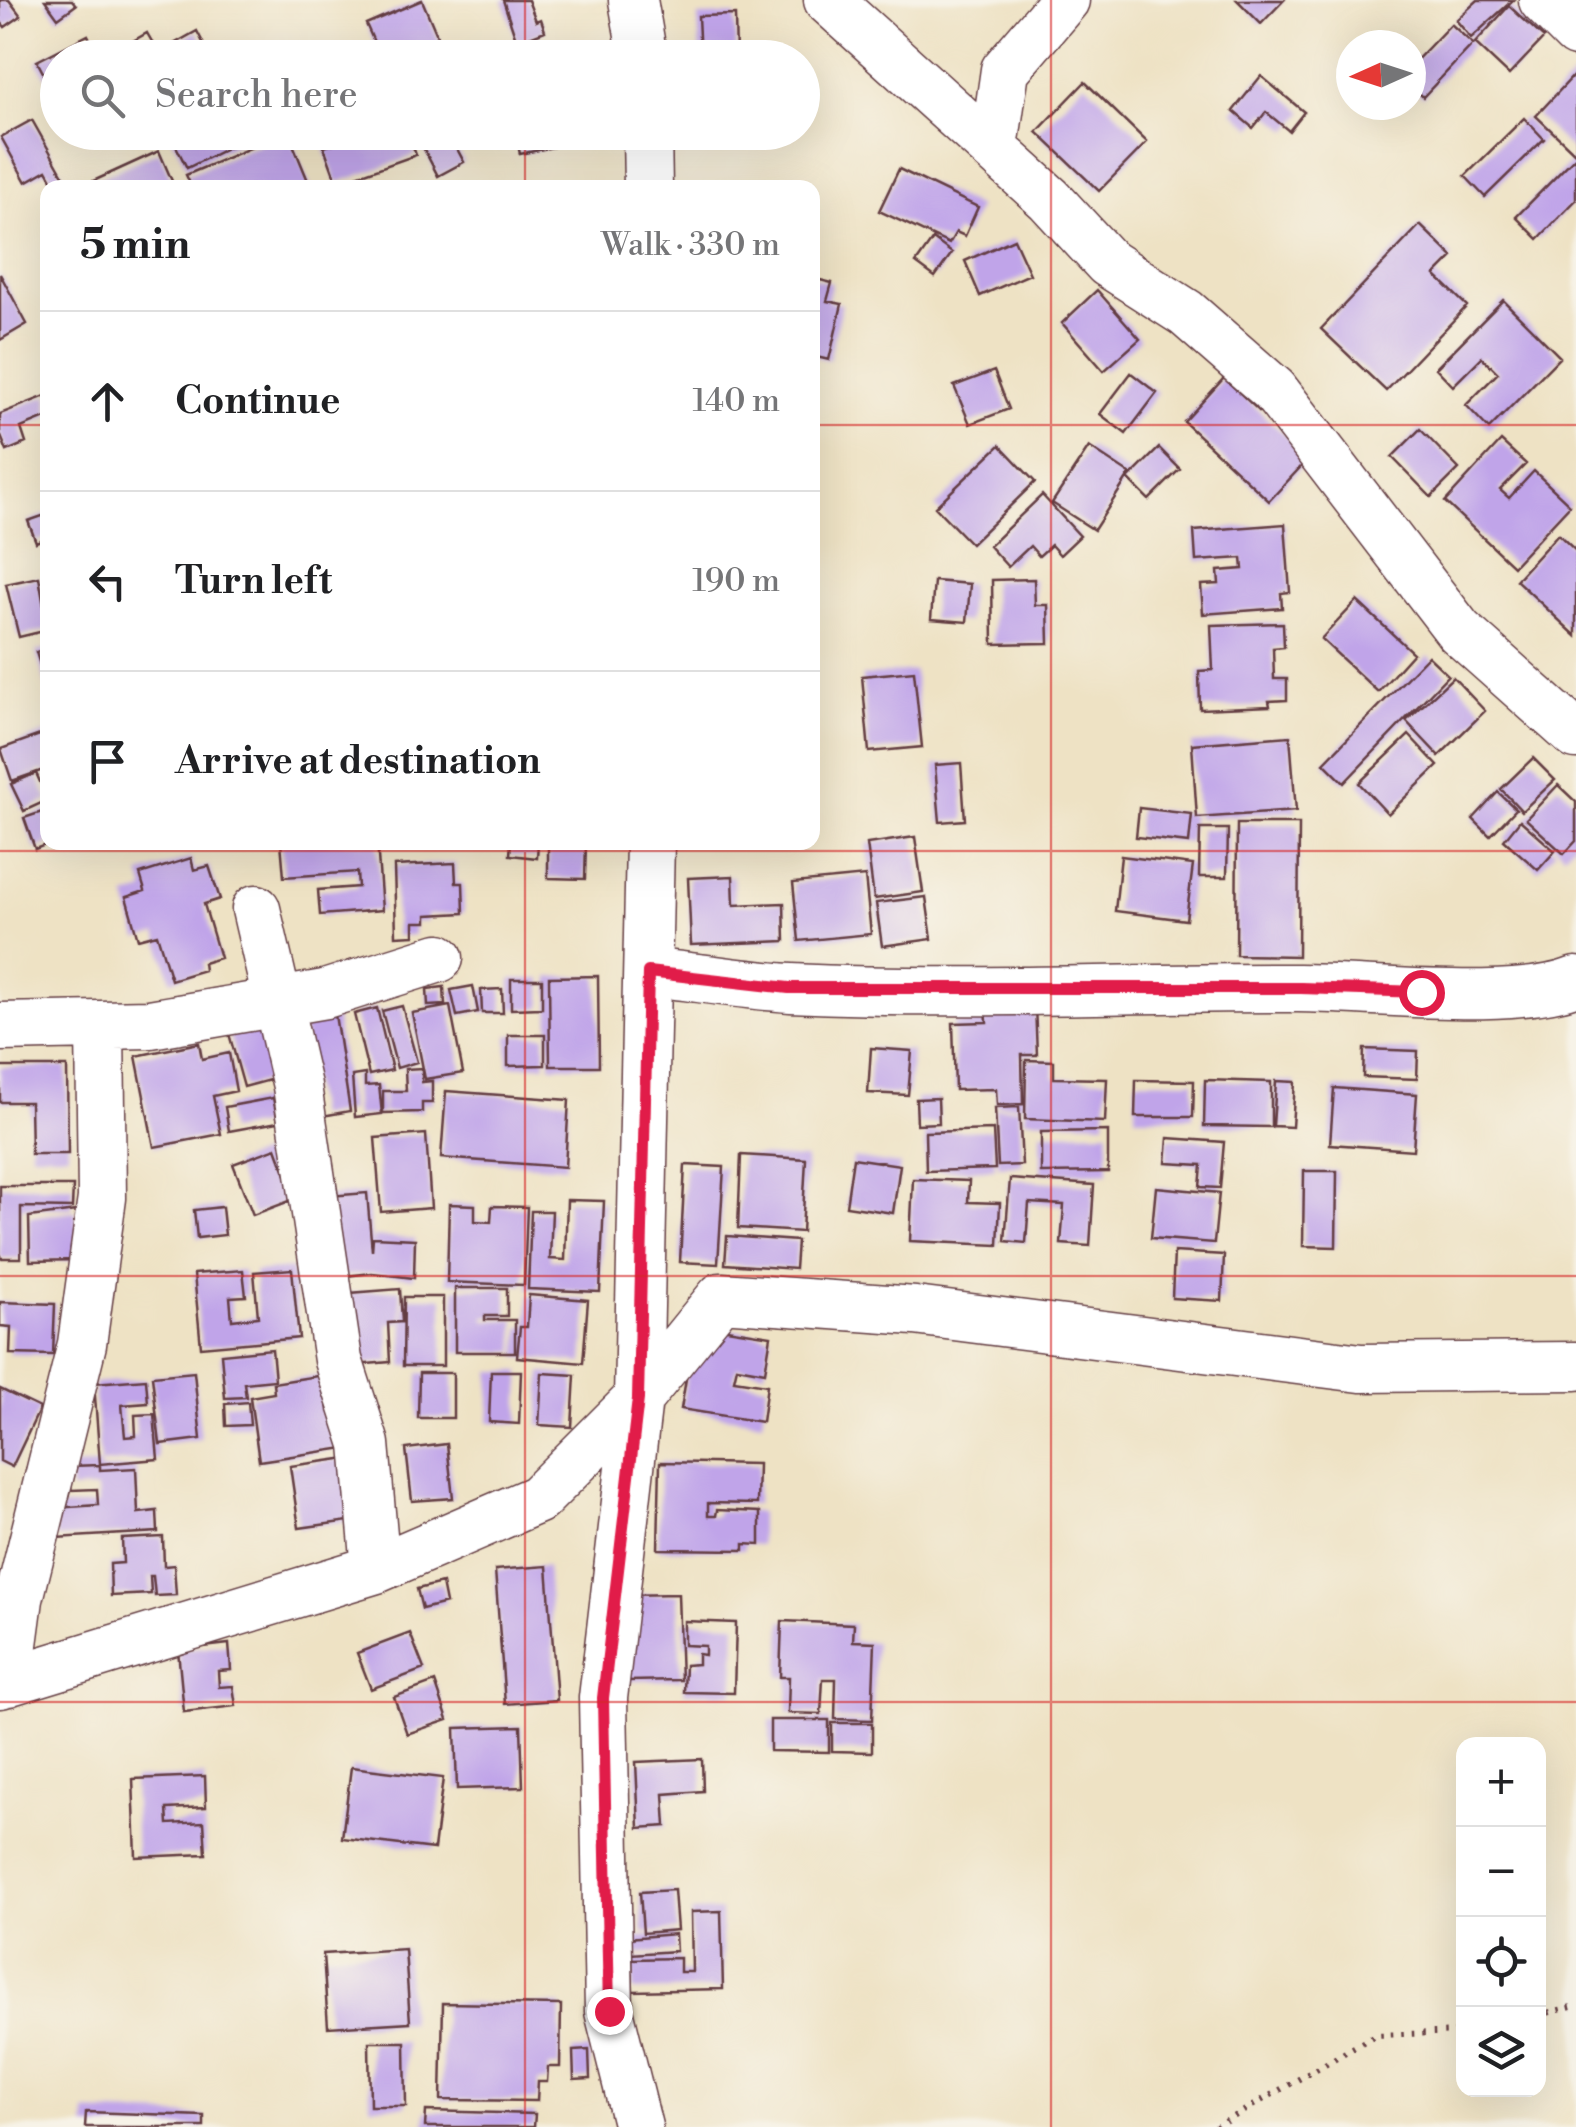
<!DOCTYPE html>
<meta charset="utf-8">
<style>
:root{--surface:#fff;--page:#f2f2f2;--text:#202124;--muted:#757577;--line:#e0e0e0}
body{margin:0;font-family:"Libre Bodoni",serif;background:var(--page);color:var(--text)}
.controls{position:absolute;right:30px;bottom:30px;display:grid;overflow:hidden;border-radius:20px;box-shadow:0 10px 40px #0002}
.controls button{width:90px;height:90px;display:grid;place-items:center;padding:0;border:0;border-bottom:2px solid var(--line);background:var(--surface);color:var(--text);font:50px sans-serif}
.compass{position:absolute;left:1336px;top:30px;width:90px;height:90px;border-radius:50%;background:var(--surface);box-shadow:0 10px 40px #0002;rotate:267deg}
.stop{position:absolute;width:30px;height:30px;margin:-22px;border:8px solid #e11d48;border-radius:50%;background:#fff}
.stop.end{background:#e11d48;border-color:#fff;box-shadow:0 2px 10px #0008}
.list{margin:0;padding:0;list-style:none}
h2{display:flex;justify-content:space-between;align-items:center;height:130px;margin:0;padding:0 40px;font-size:42px}
h2 small{font-size:32px;font-weight:400;color:var(--muted)}
.list li{display:grid;grid-template-columns:65px 1fr auto;gap:30px;align-items:center;box-sizing:border-box;height:180px;padding:0 40px;border-top:2px solid var(--line)}
.list b{display:block;font-size:38px;white-space:nowrap}
.list em{font-size:32px;font-style:normal;color:var(--muted)}
.icon{flex:none;width:55px;height:55px;fill:none;stroke:currentColor;stroke-width:2;stroke-linecap:round;stroke-linejoin:round}
.map{position:relative;flex:none;width:1576px;height:2127px;overflow:hidden}
.search{position:absolute;background:var(--surface);box-shadow:0 10px 40px #0002;left:40px;top:40px;width:780px;height:110px;display:flex;align-items:center;gap:25px;box-sizing:border-box;padding:0 35px;border-radius:55px;color:var(--muted);font-size:38px}
.panel{position:absolute;background:var(--surface);box-shadow:0 10px 40px #0002;left:40px;top:180px;width:780px;height:670px;border-radius:20px}
.map>svg:first-child{display:block}
.building{fill:#c0a4e9}
.lines{fill:none;stroke-linecap:round;stroke-linejoin:round}
.minor-casing{stroke:#633c42;stroke-width:51}
.path{stroke:#633c42;stroke-width:6;stroke-dasharray:2.5 8;stroke-linecap:butt}
.minor{stroke:#fff;stroke-width:48}
.route{stroke:#e11d48;stroke-width:12}
.grid{fill:none;stroke:#d62828;stroke-width:2.5;stroke-opacity:0.55}
</style>
<div class="map">
<svg width="1576" height="2127" viewBox="0 0 1576 2127">
<rect width="100%" height="100%" fill="#f7f3e8"/>
<filter id="ink" filterUnits="userSpaceOnUse"><feTurbulence type="fractalNoise" baseFrequency=".01" numOctaves="2"/><feDisplacementMap in="SourceGraphic" scale="20" xChannelSelector="R" yChannelSelector="G"/><feConvolveMatrix kernelMatrix="1 2 1 2 8 2 1 2 1" color-interpolation-filters="sRGB"/></filter>
<filter id="wash" filterUnits="userSpaceOnUse"><feTurbulence type="fractalNoise" baseFrequency=".0048" numOctaves="4" result="noise"/><feDisplacementMap in="SourceGraphic" scale="40" xChannelSelector="R" yChannelSelector="G"/><feGaussianBlur stdDeviation="2.25" result="paint"/><feColorMatrix in="noise" values="0 0 0 0 0 0 0 0 0 0 0 0 0 0 0 0 0 1.4 0 .05"/><feComposite in="paint" operator="in"/></filter>
<g filter="url(#wash)">
<rect width="100%" height="100%" fill="#eee2c4"/>
<g id="blocks">
<path class="building" d="M0,0h9l12,16 -16,11 -5,-6z
M45,0h27l4,5 -18,13z
M422,0l23,54 -64,4 -15,-34z
M503,0h25l8,21 5,-2 4,12 -28,11z
M1237,0h47l-23,24z
M1478,0h35l-42,38 -15,-18z
M1509,6l35,32 -35,37 -34,-32z
M735,15l1,43h-36l-2,-42z
M1451,24l22,20 -50,53 -12,-12v-19z
M197,31l14,27h-44l-4,-8z
M147,33l12,21 -56,4z
M88,35l9,18 -10,5h-29v14l-12,6 -9,-17z
M507,42l5,16h-54v-2z
M1576,73v81l-40,-38z
M1261,76l43,36 -15,19 -23,-19 -13,16 -20,-17z
M1085,82l62,60 -48,49 -62,-59z
M1524,118l20,21 -59,58 -20,-21z
M32,120l35,62 -10,6 -10,-18 -21,12 -25,-45z
M169,132h91l-73,36z
M288,132l23,56h-119l-6,-13z
M339,132h69l8,23 -79,28 -13,-36 18,-6z
M415,132h33l16,30 -26,14z
M515,132h70l1,8 -66,14z
M159,151l16,37h-97z
M1576,156v44l-38,39 -22,-22z
M899,169l79,38 -13,29 -9,-4 -7,12 -70,-33z
M1420,225l33,32 -18,18 32,31 -81,85 -65,-62z
M933,239l19,14 -17,24 -19,-14z
M1014,239l16,35 -50,22 -15,-35z
M0,274l27,50 -27,16z
M812,278l20,5 -5,18 15,3 -13,56 -17,-4z
M1097,290l43,49 -36,32 -42,-48z
M1503,300l57,57 -71,72 -23,-24 32,-32 -16,-16 -29,29 -17,-18z
M994,371l15,38 -39,15 -16,-38z
M1131,373l26,20 -31,41 -26,-20z
M1224,378l85,80 -40,43 -85,-79z
M48,395v22l-27,11 5,15 -19,8 -7,-17v-20z
M1420,429l39,40 -28,28 -39,-40z
M1501,441l25,23 -26,26 9,8 25,-27 36,34 -57,61 -68,-64z
M1000,445l35,37 -64,62 -36,-37z
M1089,447l41,27 -36,56 -42,-27z
M1159,448l21,21 -31,31 -21,-21z
M1042,495l38,41 -20,19 -9,-10 -12,11 -9,-10 -22,21 -19,-21z
M48,514v23l-12,5 -8,-21z
M1285,524l5,68 -9,1 1,15 -79,6 -2,-29 18,-1 -1,-13 25,-2 -1,-11 -46,3 -2,-30z
M1558,534l18,17v85l-60,-56z
M39,577l9,53 -29,7 -13,-53z
M1034,579l1,26h13l1,38 -56,1 -1,-64z
M934,581l36,3 -3,38 -36,-3z
M1357,601l56,52 -35,39 -57,-53z
M1283,623l1,24 -11,1 1,31h13v21l-18,1 1,5 -70,3 -1,-38 14,-1 -2,-45z
M48,648v40h-1l-11,-36z
M1428,656l20,19 -104,108 -20,-20z
M914,671l8,76 -53,5 -7,-76z
M1453,677l32,34 -46,45 -33,-35z
M48,732v49l-5,-11 -31,11 -11,-32z
M1409,735l29,31 -50,48 -29,-31z
M1290,736l6,75 -99,7 -5,-74z
M1533,758l22,22 -33,31 -21,-22z
M961,763l4,57 -25,2 -5,-57z
M36,773l12,27 -24,11 -13,-27z
M1558,785l18,17v39l-12,13 -38,-35z
M1498,792l18,17 -26,27 -17,-17z
M1139,808l53,6 -3,29 -53,-6z
M48,810v34l-13,5 -11,-31z
M1520,820l35,31 -17,19 -34,-30z
M1237,824h62l-1,132 -62,-1z
M1200,829h28l-1,48h-28z
M915,837l8,55 -49,7 -7,-55z
M281,842h96l5,68 -62,5 -2,-25 40,-3 -1,-15 -73,5z
M511,842h27l-1,16 -27,-3z
M548,842h38l-1,37 -37,-1z
M1121,856l72,9 -7,55 -71,-9z
M191,858l3,12 15,-4 11,33 -16,5 16,54 -17,5 1,7 -33,10 -14,-46 -19,5 -12,-42 19,-6 -5,-17z
M455,863l1,20h7l1,30 -37,2v7h-13v13l-18,1 -2,-70z
M733,876l1,29 50,-2 1,38 -94,4 -3,-67z
M865,876l6,58 -72,7 -6,-58z
M926,897l6,42 -50,7 -6,-43z
M598,976l1,90h-49l-1,-89z
M511,979h31v29l-31,1z
M473,986l5,26 -21,4 -6,-26z
M444,987l1,18 -17,1 -1,-17z
M502,989l1,24h-21l-1,-23z
M1035,1005l2,50h-15l1,49 -26,1 -1,-16 -41,1 -2,-67 34,-1 -1,-16z
M402,1006l15,56 -20,6 -15,-57z
M450,1006l13,67 -38,6 -13,-66z
M334,1008l16,103 -33,6 -16,-104z
M377,1008l15,62 -23,5 -15,-61z
M261,1020l16,58 -33,9 -16,-57z
M508,1035h37v30l-37,1z
M199,1043l3,16 27,-6 7,38 -23,5 8,38 -67,13 -18,-91z
M871,1048l41,3 -4,44 -40,-2z
M1364,1049l54,2 -1,28 -54,-2z
M1026,1060l28,1v17l53,1 -2,43 -80,-3z
M0,1067h67l1,87h-37l-1,-52h-30z
M422,1068v14l10,-1v22h-10v9l-39,1v-22h23l-1,-22z
M365,1074v12l14,-1 3,29 -27,3 -3,-41z
M1136,1080l58,1 -1,36h-58z
M1205,1080l66,2v45l-67,-1z
M1276,1081l19,1 -3,45 -19,-1z
M1334,1088l83,6 -4,56 -83,-6z
M446,1091l123,9 -4,67 -124,-9z
M273,1098l5,24 -49,9 -4,-24z
M938,1098l1,25 -22,1 -1,-25z
M1019,1107l3,58 -24,1 -3,-58z
M993,1130l2,39 -69,2 -1,-39z
M1108,1131v41l-67,1v-41z
M426,1134l5,74 -50,4 -6,-74z
M1168,1138l56,4 -4,46 -20,-1 2,-22 -36,-2z
M276,1148l19,51 -42,16 -20,-51z
M741,1155l65,4 -4,73 -64,-4z
M853,1158l47,7 -7,48 -47,-7z
M685,1165l39,2 -6,97 -38,-2z
M1304,1171h33l-1,76 -33,-1z
M913,1179l56,2 -1,21 32,1 -2,42 -88,-4z
M1010,1179l84,6 -4,61 -29,-2 3,-39 -35,-2 -3,40 -21,-2z
M0,1186h73l-1,22 -51,-1v51h-21z
M1156,1187l63,6 -5,50 -63,-5z
M367,1193l5,58 1,-14 42,2 -1,39 -42,-5 -36,4 -7,-81z
M567,1200l37,1 -4,91 -72,-3 3,-78h21l-2,48 15,1z
M449,1204l26,1v16l16,1 1,-16 35,1 -3,78 -77,-3z
M222,1207l3,28 -28,3 -3,-28z
M76,1211l2,49 -48,1 -1,-44z
M727,1236l70,5 -2,28 -70,-5z
M1174,1252l50,3 -2,46 -50,-3z
M292,1269l7,69 -98,9 -7,-73 49,-4 3,26 -16,1 2,23 26,-3 -4,-45z
M455,1288h52v28h-22v4h30v32h-60z
M400,1289l2,33 -14,1 2,39 -35,3 -5,-72z
M529,1295l59,5 -5,63 -66,-6 3,-30h7z
M404,1297h39v69h-40z
M0,1302l55,2 -2,51 -43,-1 1,-27 -11,-1z
M695,1324l76,12 -6,36 -28,-5 -3,13 33,5 -5,37 -81,-13z
M272,1349l3,31 -31,3 2,14 -21,1 -4,-44z
M491,1371h30l-2,53 -30,-2z
M194,1372l7,67 -41,5 -8,-68z
M419,1373h34v45h-35z
M542,1373l33,2 -3,52 -33,-2z
M324,1375l4,36 12,-2 5,39 -86,13 -9,-64 24,-4 -1,-10z
M146,1379l2,24 -26,2 3,32 11,-1 -1,-21 19,-1 4,45 -58,5 -6,-81z
M0,1389l40,19 -28,59 -12,-6z
M248,1402l2,23 -24,1 -1,-22z
M447,1444l6,54 -41,3 -6,-52z
M348,1458l8,62 -57,8 -9,-62z
M660,1462l98,2 -1,40 -49,-1v13h8l1,-6 43,2v33l-16,-1v6l-86,-1z
M100,1465v5l36,-2 2,45 19,-2 1,21 -102,6 -2,-30 44,-3 -1,-16 -26,1 -1,-24z
M163,1537l1,29 10,-1 2,30 -21,1 -2,-20h-3l1,18 -40,2 -1,-32 13,-1 -1,-24z
M547,1566l10,134 -52,4 -10,-134z
M442,1583l4,20 -24,6 -5,-20z
M678,1594l3,86 -55,1 -3,-86z
M684,1621l52,2 -2,70 -50,-1 1,-27 13,-1v-10l7,1v-9l-21,-1z
M782,1621l72,3 -1,17 22,1 -3,78 -37,-1 1,-40h-13l-2,35 -33,-1 1,-36h-9z
M410,1633l14,36 -53,20 -14,-36z
M229,1644l2,26 -13,1 1,16 14,-1 3,20 -52,6 -6,-62z
M435,1682l13,38 -41,14 -13,-37z
M770,1720h59v32l-59,-1z
M832,1723h40v29l-40,-1z
M521,1726l2,61 -66,2 -2,-61z
M702,1759l1,32 -39,3 2,32 -27,2 -3,-66z
M351,1767l92,11 -9,71 -92,-11z
M205,1776l1,31 -39,2 1,15 36,-2 2,32 -70,3 -3,-78z
M674,1890l3,40 -34,3 -3,-41z
M721,1911l2,78 -90,2 -1,-32 48,-1v14h12l-1,-60z
M675,1934l1,17 -46,3 -2,-16z
M405,1949l5,73 -82,5 -5,-73z
M443,2003l118,2 -1,62h-12l-1,15h-9l-1,19 -96,-1z
M369,2042h36l1,64h-36z
M589,2050l1,29 -16,1 -1,-29z
M426,2111l109,3 -1,13h-109z
M86,2112l118,4v11h-119z"/>
</g>
</g>
<g filter="url(#ink)">
<use href="#blocks" fill-opacity="0" stroke="#633c42" stroke-width="2.5"/>
<g class="lines">
<g class="minor-casing">
<path id="minor" d="M633,0l10,58
M828,0l221,199 59,64 78,50 88,77 185,241 117,104
M1543,0l33,33
M647,132l1,56
M994,147l11,-77 60,-70
M256,909l41,177 41,274 27,84 11,125
M648,972c48,5 96,13 143,16 169,8 338,-1 507,0 72,0 216,18 278,-7
M0,1027l150,-3 175,-30 114,-36
M8,1682l11,-83 63,-255 20,-146 -2,-173
M0,1684l376,-115 162,-70 100,-100 12,-557
M638,2127l-29,-116 -6,-313 35,-299 83,-102 194,14 446,57 215,-2"/>
</g>
<path class="path" d="M1538,2015l38,-9
M1216,2127l159,-92 89,-3"/>
<use href="#minor" class="minor"/>
</g>
</g>
<g class="lines" filter="url(#ink)">
<path class="route" d="M609,2011l-6,-313 35,-299 10,-427 141,16h512l120,4"/>
</g>
<path class="grid" d="M525,0v58M1051,0v2127M525,132v56M0,425h48M812,425h764M525,842v1285M0,851h1576M0,1276h1576M0,1702h1576"/>
</svg>
<div class="controls">
<button>+</button>
<button>−</button>
<button><svg class="icon" aria-label="locate" viewBox="0 0 24 24"><circle cx="12" cy="12" r="6"/><path d="M12 2v4M12 18v4M2 12h4M18 12h4"/></svg></button>
<button><svg class="icon" aria-label="layers" viewBox="0 0 24 24"><path d="M12 4l9 5-9 5-9-5zM3 14l9 5 9-5"/></svg></button>
</div>
<svg class="compass" viewBox="-18 -18 36 36"><path d="M0-13l5 13h-10z" fill="#e53935"/><path d="M0 13l5-13h-10z" fill="#757577"/></svg>
<div class="stop" style="left:1421px;top:992px"></div>
<div class="stop end" style="left:609px;top:2011px"></div>
<div class="search"><svg class="icon" aria-label="search" viewBox="0 0 24 24"><circle cx="10" cy="10" r="6"/><path d="M15 15l6 6"/></svg>Search here</div>
<section class="panel">
<h2>5 min<small>Walk · 330 m</small></h2>
<ul class="list">
<li><svg class="icon" aria-label="ahead" viewBox="0 0 24 24"><path d="M12 20V5M6 11l6-6 6 6"/></svg><div><b>Continue</b></div><em>140 m</em></li>
<li><svg class="icon" aria-label="left" viewBox="0 0 24 24"><path d="M17 20v-9H6M10 6l-5 5 5 5"/></svg><div><b>Turn left</b></div><em>190 m</em></li>
<li><svg class="icon" aria-label="arrive" viewBox="0 0 24 24"><path d="M6 21V4h12l-3 4 3 4H6"/></svg><div><b>Arrive at destination</b></div></li>
</ul>
</section>
</div>
